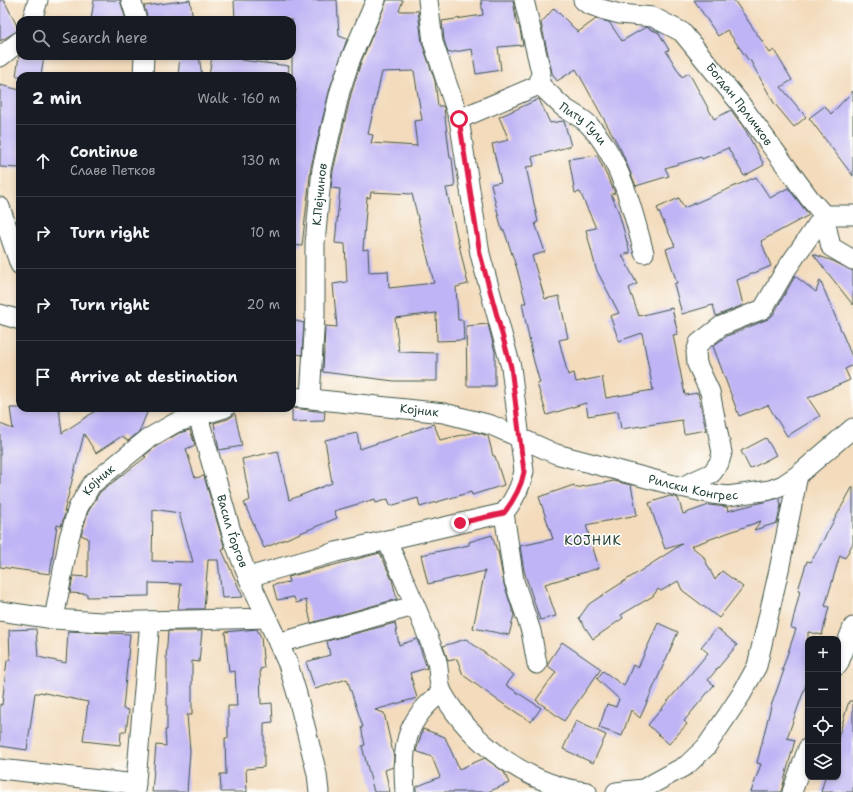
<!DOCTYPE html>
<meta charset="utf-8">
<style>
:root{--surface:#171b24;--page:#20242c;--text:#f1f3f6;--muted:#9ea1a6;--line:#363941}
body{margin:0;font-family:"Shantell Sans",sans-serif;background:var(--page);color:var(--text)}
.controls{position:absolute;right:12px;bottom:12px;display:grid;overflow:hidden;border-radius:8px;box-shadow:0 2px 6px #0003}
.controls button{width:36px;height:36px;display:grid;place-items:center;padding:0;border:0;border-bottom:1px solid var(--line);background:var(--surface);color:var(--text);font:20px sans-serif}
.stop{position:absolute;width:12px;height:12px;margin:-9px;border:3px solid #e11d48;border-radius:50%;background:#fff}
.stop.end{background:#e11d48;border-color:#fff;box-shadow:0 1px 4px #0008}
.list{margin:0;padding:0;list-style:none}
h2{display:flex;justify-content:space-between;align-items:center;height:52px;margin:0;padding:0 16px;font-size:17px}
h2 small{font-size:13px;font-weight:400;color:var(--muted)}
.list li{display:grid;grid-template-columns:26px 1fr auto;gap:12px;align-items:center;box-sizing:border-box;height:72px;padding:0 16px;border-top:1px solid var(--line)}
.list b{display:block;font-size:15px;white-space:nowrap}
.list p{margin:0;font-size:13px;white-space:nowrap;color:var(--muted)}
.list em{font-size:13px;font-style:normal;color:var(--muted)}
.icon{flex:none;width:22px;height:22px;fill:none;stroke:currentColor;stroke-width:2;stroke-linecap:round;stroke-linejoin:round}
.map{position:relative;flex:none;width:853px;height:792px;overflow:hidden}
.search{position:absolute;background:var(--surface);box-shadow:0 2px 6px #0003;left:16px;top:16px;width:280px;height:44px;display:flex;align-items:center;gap:10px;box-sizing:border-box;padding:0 14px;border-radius:12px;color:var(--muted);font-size:15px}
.panel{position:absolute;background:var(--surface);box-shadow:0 2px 6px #0003;left:16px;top:72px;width:280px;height:340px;border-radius:12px}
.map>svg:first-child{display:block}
.building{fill:#bfb4f5;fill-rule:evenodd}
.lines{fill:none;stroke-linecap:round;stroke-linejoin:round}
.minor-casing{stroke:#3f5548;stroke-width:21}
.minor{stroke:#fff;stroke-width:19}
.route{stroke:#e11d48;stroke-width:5}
.labels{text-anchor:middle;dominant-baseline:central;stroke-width:3.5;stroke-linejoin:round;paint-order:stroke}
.street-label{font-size:12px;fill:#1f3d34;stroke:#fdfcf7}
.neighbourhood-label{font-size:13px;letter-spacing:1px;fill:#1f3d34;stroke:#fdfcf7}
</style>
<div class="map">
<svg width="853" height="792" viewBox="0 0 853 792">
<rect width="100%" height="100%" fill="#fdfcf7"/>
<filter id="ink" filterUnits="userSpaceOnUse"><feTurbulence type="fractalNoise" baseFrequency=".025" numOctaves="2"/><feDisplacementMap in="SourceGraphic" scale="8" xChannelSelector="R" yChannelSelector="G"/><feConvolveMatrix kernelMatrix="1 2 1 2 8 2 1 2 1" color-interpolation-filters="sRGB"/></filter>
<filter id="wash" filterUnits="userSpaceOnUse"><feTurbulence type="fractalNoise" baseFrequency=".012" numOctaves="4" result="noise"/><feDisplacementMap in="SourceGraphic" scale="16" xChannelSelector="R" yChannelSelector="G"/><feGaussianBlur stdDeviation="0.9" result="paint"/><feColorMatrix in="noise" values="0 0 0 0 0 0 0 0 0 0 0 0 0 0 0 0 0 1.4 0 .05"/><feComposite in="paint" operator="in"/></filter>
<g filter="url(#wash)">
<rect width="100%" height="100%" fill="#f3dbbc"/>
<g id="blocks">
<path class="building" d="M0,0h4l15,30 -19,11z
M94,0h26l6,20h-35z
M190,0l3,20h-45l-4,-14z
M234,0h103l2,36 8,3 -17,49 -19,79 -9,79 -10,-1v-132l4,-24 -4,-1v-68h-57z
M387,0h16l-4,11h19l4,32 13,38 3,25h5l1,2 6,50h2l3,29 -9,1 22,96 -12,3 2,33h5l1,20 -27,1 -1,-28 -41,5 4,34 38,1v28h-43l-71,-9 2,-46 12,1 -4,-43 14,-2 -2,-38 -10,-1 5,-54 -9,-1 2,-17 18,-77 10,-32zM414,71l8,49 -8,1 3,25 -46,-3 2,-8 -5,-1 14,-62zM371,192l41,2 22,89 -45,5 -1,-17 -19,1 -1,-23 -5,1 4,-53 3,1z
M481,0h32l4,25h2l4,20 -25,2 3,23 -25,4 -4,-25 -24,4 -4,-13 -2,-19 41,-6z
M694,0h40l36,53 4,-3 18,30 -11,7 25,30 -12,10 -20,-24 -24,-43 -1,1 -22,-31 -9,6z
M554,8l24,24 18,-13 13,3 13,19 24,-14 13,6 10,17 -3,1 16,26 7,-4 25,46 17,-9 15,21 18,34 -20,11 -16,-28 -26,11 -1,-2 -36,11 4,8 -33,10 -15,-36 -45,-81 -19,12 -5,-8 -11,-50z
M44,56l-3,20h-25l3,-20z
M180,56h19l3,20h-24z
M212,56h29v4l48,6 -1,10h-79z
M0,85l20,5v78l-20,-1z
M853,91v85l-44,-58 16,-12 6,8z
M539,99l11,24 14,-2 7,25 -39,11 2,9 -8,1 12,55 -3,1 10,29 -13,4 13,43 14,-3 9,42 -9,2 9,35 6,-2 2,9 26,-5 4,21 47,-8 -11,-57 -23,8 -9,-25 9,-3 -23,-44 -10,-39 10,-2 -16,-36 -5,1 -6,-34 28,-4 18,38 -4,1 8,19 11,40 -8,2 15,29 -8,4 10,28 33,-8 6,26 -5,1 12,60 13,-2 8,37 -22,4 -2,-14 -61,9 -3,-18 -30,5 -2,-13 -39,12 -10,-31 3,-1 -7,-25 -11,-55h4l-9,-34 -13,-39 -2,1 -11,-47 10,-2 -9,-38 17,-4 -10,-23z
M756,177l14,21 18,-10 21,27 -48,26 10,25 -34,14 6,25 -27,11 -3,-11 -31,9 -8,-30 3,-1 -11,-34 9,-3 -18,-38 22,-10 5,10z
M813,254l20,7 20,10v34z
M795,276l21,16 4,-12 33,79v6l-8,4 5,11 -42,18 12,18 -33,20 -19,-31 -29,11 -26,-70 14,-10 41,-17 5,-4z
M292,320l12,3 -2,32 -10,-2z
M488,324l7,28v34h-28l-1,-60z
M10,408h49l3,25 38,-25h49l-10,24 -11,9 -6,-5 -26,17 -12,-19 -20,78 2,-1 -5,15 -4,-1 -7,49 -50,-7v-143l13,5z
M292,408l33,4 -1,9 -32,1z
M235,414l7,32 -23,4 -5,-27 14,-4z
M434,424l6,16 36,-8 12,4 5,20h2l9,29 -32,10 -1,-3 -51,15 -2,-9 -28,8 -2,-7 -12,4 -1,-4 -41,12 3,7 -73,30 -20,-45 6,-3 -8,-41 36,-8 11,49 43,-17 -7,-43 32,-7 3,16z
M190,430l5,15 -9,4 9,29 9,-2 21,73 -3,1 21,47 -21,1 -4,-38h-10l-4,49h-26l3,-25 -32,-1v13l-62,1v-3l-17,-1 3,-17 15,1v-39l-7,-3 7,-23 12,-20 46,-35 -2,-1 11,-9 24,-14zM153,509l26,4 14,49 -41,-1z
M766,438l10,17 -26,14 -9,-18z
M614,481l17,4 6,30 -51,10 13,43 -54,16 11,32 -16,4 -16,-49 -4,-25 33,-7 -14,-42 35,-12 1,3z
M853,486v57l-8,15 -5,-3 -15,51 4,1 -7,28 -14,-3v47l-21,59 8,2 -14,52h-30l10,-28 -4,-1 14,-57 13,-36h-2l14,-41 -5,-1 9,-37 -2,-1 9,-29 4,1z
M670,496l8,2 5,16 26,-9 18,2 1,4 51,-13 2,7 -4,18 -23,7 7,-9 -70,25 12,10 12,24 7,-9 21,16 -24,31 -37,-28 -4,-9 -17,10 -3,-2 -5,7 -32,19 2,3 -30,21 -14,-21 10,-14 93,-60 -17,5 -16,-46z
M492,535l5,16h1l6,33 10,31 -5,20 -36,-7 12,-57 -57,13 -7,-29 48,-10v-3z
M380,553l12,27 5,19 -86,24 -5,-23 -10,3 -2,-6 -17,3 -4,-15 16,-3 -1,-5z
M395,623l4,22 18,-6 10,29 -17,5 7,25 -42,12 9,3 10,44 -1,10 -8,3 5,22h-16l-12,-46 3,-1 -4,-18h2l-16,-48 -32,10 -9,-27 24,-7 -3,-14z
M658,623l20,9 -38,86 -9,-8 -9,26 -23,-8 8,-24 9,3 3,-8 -22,-20 6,-8 21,15 9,-21 5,3z
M717,628l20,17 -29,35 6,5 -30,36 3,3 -18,20 -21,-19 60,-72 -7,-6z
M36,629l2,28 28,6 2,-32 62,3 -7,75 6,1 -3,22h-5l-1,13 -37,-4 5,-39 -48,-10 -1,1h-4l-8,57 -27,-4v-42l2,1 5,-45h3l-1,-30z
M257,629l4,8 3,31 -4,1 1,35 11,-1 1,19 -9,1v44l-18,2 1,23h-26l-1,-18h6l-1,-36h3v-32h9l-2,-35 -6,1 -4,-40z
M168,631h34l-3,31 -7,-1v54h-5l3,36 -3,41h-35l4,-47 10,1 -1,-16h2v-71l-1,-1z
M466,639l48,36 -8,10 35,23 -10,14 -35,-23 -33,-24 -6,-16 -9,2 -5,-15z
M562,642l39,27 -37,52 -28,-21 20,-28 -8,-6v-3z
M849,701h4v91h-32l4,-15h13v-39z
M576,721l30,14 -13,28 -30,-14z
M423,729l22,8 14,32 26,-11 19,14 5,11 -21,9h-72v-5l24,-10 -8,-20 -16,-6z"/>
</g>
</g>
<g filter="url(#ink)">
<use href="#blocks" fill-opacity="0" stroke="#3f5548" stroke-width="1"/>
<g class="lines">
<g class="minor-casing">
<g id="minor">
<path d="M131,0l6,20"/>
<path id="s1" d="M524,0l17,72 -2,13c9,6 15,14 23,21 8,7 20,11 27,19 31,32 44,86 55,128"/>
<path id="s2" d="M583,0l5,4 13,5 19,5 33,3 29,15 57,70 71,97 14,16 7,32 22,13"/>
<path d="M32,20l6,-20"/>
<path d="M0,57l20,-16"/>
<path d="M143,76l1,-20"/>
<path d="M459,119l80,-34"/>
<path d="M0,207l20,58"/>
<path d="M0,314l20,6"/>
<path id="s3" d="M292,397l152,16 47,12 65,29 125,33 31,7 16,2 42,-6 13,-5 15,-10 55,-47"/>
<path id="s4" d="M310,398l5,-83v-72l7,-74 18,-78 11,-33 25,-58"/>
<path id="s5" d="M194,408l4,8 35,122 15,39 40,87 9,30 20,80 2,18"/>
<path d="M681,487l31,-14 7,-10 3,-10 -12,-61 -13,-28 -1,-12 3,-9 22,-17 42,-17 22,-38 39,-56h29"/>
<path d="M504,513l10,68 17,50 6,33"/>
<path d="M387,540c16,39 35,78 49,118 4,11 1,26 7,36 29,50 85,91 144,98"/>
<path d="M248,577l88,-25 168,-39c10,-13 17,-26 20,-42l-13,-104 -31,-113 -21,-135 -26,-77 -5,-42"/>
<path d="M0,611l54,8 47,3 166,-4"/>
<path id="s6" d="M54,619l15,-81 9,-30 13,-23 58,-47 26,-15 50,-15"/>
<path d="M278,643l136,-37"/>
<path d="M838,665l15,-38"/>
<path d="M0,769l136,15"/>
<path d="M135,792l15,-171"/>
<path d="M405,792c-3,-46 -1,-71 37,-100"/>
<path d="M616,792l27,-3 44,-24 19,-18 35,-52 16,-29 22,-96 19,-95"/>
<path d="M792,792l16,-44"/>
</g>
</g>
<use href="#minor" class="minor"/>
</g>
</g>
<g class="lines" filter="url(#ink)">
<path class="route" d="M459,119l21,135 31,113 13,105c-3,16 -10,28 -20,41l-44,10"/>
</g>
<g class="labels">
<g class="street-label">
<text stroke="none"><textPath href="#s2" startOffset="198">Богдан Прличков</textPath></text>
<text stroke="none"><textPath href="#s1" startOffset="146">Питу Гули</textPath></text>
<text stroke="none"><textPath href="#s4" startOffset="204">К.Пејчинов</textPath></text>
<text stroke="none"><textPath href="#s3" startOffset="128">Којник</textPath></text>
<text stroke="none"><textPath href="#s6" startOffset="149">Којник</textPath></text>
<text stroke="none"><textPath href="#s3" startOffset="414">Рилски Конгрес</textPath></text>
<text stroke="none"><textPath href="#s5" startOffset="129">Васил Ѓоргов</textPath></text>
</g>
<g class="neighbourhood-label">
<text x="593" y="540">КОЈНИК</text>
</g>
</g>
</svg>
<div class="controls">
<button>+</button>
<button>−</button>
<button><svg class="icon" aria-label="locate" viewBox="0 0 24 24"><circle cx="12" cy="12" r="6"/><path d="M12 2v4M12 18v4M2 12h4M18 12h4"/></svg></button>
<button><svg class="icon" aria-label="layers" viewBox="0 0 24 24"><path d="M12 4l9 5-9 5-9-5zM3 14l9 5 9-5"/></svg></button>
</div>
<div class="stop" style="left:459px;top:119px"></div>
<div class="stop end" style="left:460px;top:523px"></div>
<div class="search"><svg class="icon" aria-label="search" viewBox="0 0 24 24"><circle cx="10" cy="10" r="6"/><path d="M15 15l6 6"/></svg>Search here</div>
<section class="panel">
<h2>2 min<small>Walk · 160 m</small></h2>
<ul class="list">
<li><svg class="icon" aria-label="ahead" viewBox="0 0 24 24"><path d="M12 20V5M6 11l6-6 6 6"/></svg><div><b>Continue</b><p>Славе Петков</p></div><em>130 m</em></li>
<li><svg class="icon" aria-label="right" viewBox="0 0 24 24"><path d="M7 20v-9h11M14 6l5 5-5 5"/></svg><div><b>Turn right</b></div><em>10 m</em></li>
<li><svg class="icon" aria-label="right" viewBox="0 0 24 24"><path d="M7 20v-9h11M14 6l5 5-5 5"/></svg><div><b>Turn right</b></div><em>20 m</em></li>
<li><svg class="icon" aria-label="arrive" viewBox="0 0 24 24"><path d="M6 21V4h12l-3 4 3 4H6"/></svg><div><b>Arrive at destination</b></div></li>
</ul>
</section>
</div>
